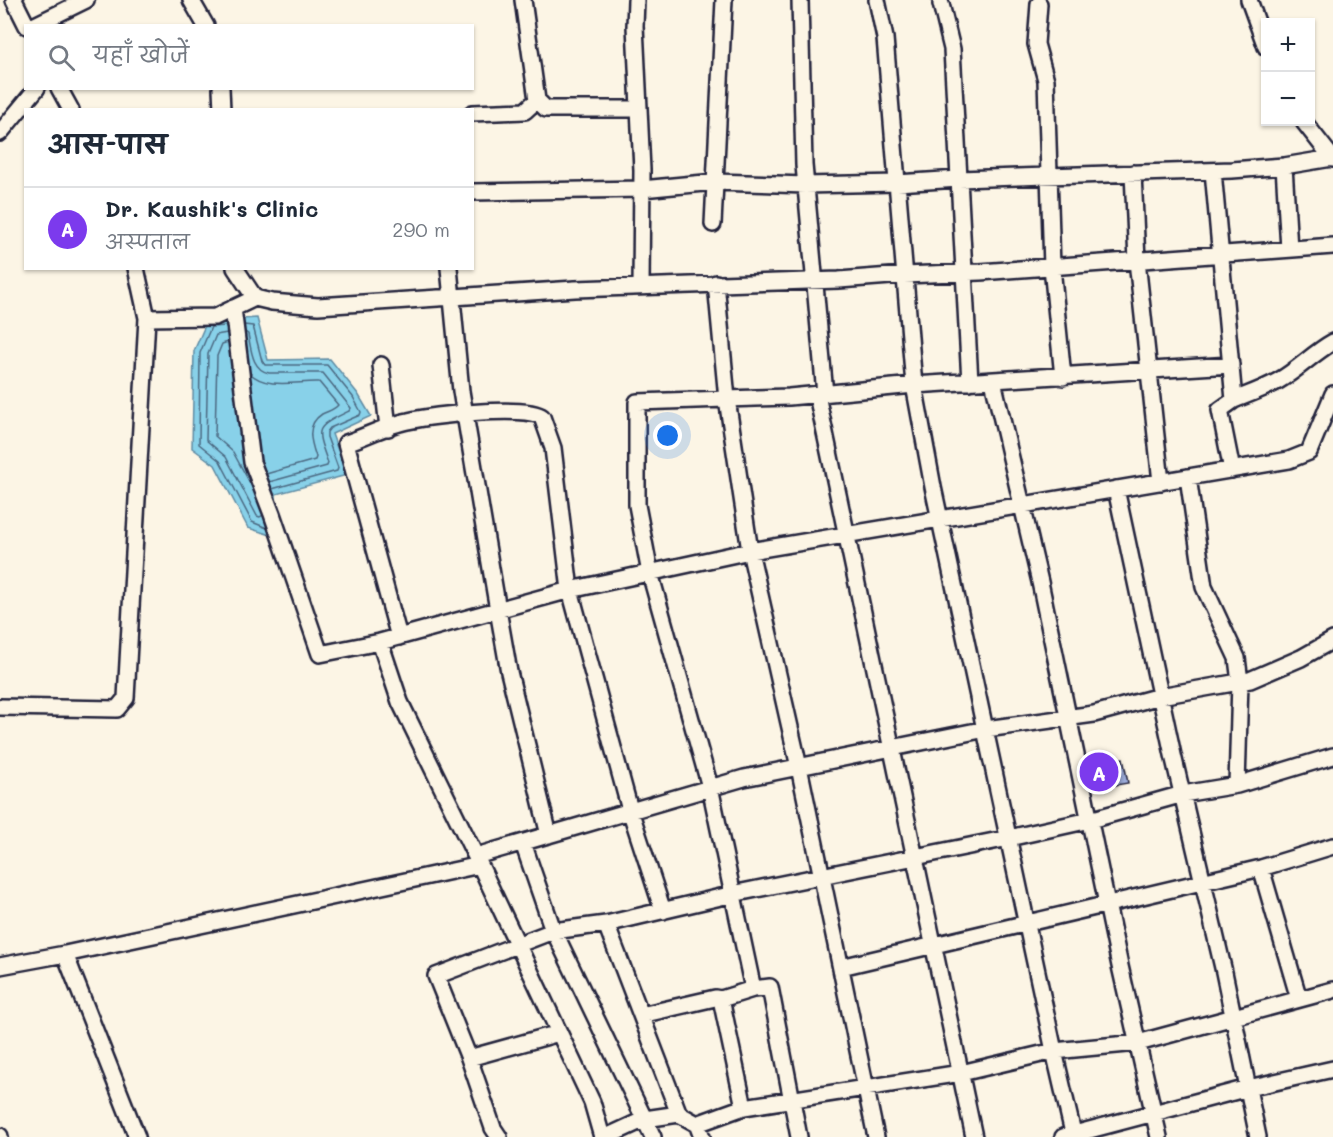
<!DOCTYPE html>
<html lang="hi">
<meta charset="utf-8">
<style>
:root{--surface:#fff;--page:#f6f6f7;--text:#1f2937;--muted:#747a83;--line:#e0e1e3;--accent:#7c3aed}
body{margin:0;font-family:Mali,"Playpen Sans Deva",sans-serif;background:var(--page);color:var(--text)}
.controls{position:absolute;right:18px;top:18px;display:grid;overflow:hidden;border-radius:0px;box-shadow:0 2px 4px #0004}
.controls button{width:54px;height:54px;display:grid;place-items:center;padding:0;border:0;border-bottom:2px solid var(--line);background:var(--surface);color:var(--text);font:30px sans-serif}
.you{position:absolute;left:668px;top:436px;width:21px;height:21px;margin:-15px;border:4px solid #fff;border-radius:50%;background:#1a73e8;box-shadow:0 0 0 9px #1a73e833}
.badge{display:grid;place-items:center;width:39px;height:39px;border-radius:50%;background:var(--accent);color:#fff;font-size:20px;font-weight:700}
.pin{position:absolute;translate:-50% -50%;border:3px solid #fff;box-shadow:0 2px 6px #0006}
.list{margin:0;padding:0;list-style:none}
h2{display:flex;justify-content:space-between;align-items:center;height:78px;margin:0;padding:0 24px;font-size:26px}
h2 small{font-size:20px;font-weight:400;color:var(--muted)}
.list li{display:grid;grid-template-columns:39px 1fr auto;gap:18px;align-items:center;box-sizing:border-box;height:84px;padding:0 24px;border-top:2px solid var(--line)}
.list b{display:block;font-size:22px;white-space:nowrap}
.list p{margin:0;font-size:20px;white-space:nowrap;color:var(--muted)}
.list em{font-size:20px;font-style:normal;color:var(--muted)}
.icon{flex:none;width:33px;height:33px;fill:none;stroke:currentColor;stroke-width:2;stroke-linecap:round;stroke-linejoin:round}
.map{position:relative;flex:none;width:1333px;height:1137px;overflow:hidden}
.search{position:absolute;background:var(--surface);box-shadow:0 2px 4px #0004;left:24px;top:24px;width:450px;height:66px;display:flex;align-items:center;gap:15px;box-sizing:border-box;padding:0 21px;border-radius:0px;color:var(--muted);font-size:22px}
.panel{position:absolute;background:var(--surface);box-shadow:0 2px 4px #0004;left:24px;top:108px;width:450px;height:162px;border-radius:0px}
.map>svg:first-child{display:block}
.water{fill:#88d1e9;stroke:#5f8ba3;stroke-width:1.5}
.lines{fill:none;stroke-linecap:round;stroke-linejoin:round}
.shore{stroke:#4b6881;stroke-width:1.5}
.building{fill:#a1b1e0;stroke:#22223b;stroke-width:1.5}
.minor-casing{stroke:#22223b;stroke-width:20}
.minor{stroke:#fcf5e5;stroke-width:15}
</style>
<div class="map">
<svg width="1333" height="1137" viewBox="0 0 1333 1137">
<rect width="100%" height="100%" fill="#fcf5e5"/>
<filter id="ink" filterUnits="userSpaceOnUse"><feTurbulence type="fractalNoise" baseFrequency=".0167" numOctaves="2"/><feDisplacementMap in="SourceGraphic" scale="12" xChannelSelector="R" yChannelSelector="G"/><feConvolveMatrix kernelMatrix="1 2 1 2 8 2 1 2 1" color-interpolation-filters="sRGB"/></filter>
<g filter="url(#ink)">
<path class="water" d="M257,318l11,42 62,-1 28,35 13,22 -39,18 15,41 -71,19 1,43 -29,-9 -33,-63 -23,-17 2,-97 13,-30z"/>
<g class="lines">
<path class="shore" d="M244,325l9,1 9,35 3,4h62l26,32 8,15 -1,3 -30,13 -3,4v5l11,31 -1,3 -65,18
M226,326l-15,1 -11,26 -1,91 21,17 32,61 15,6
M245,332l3,2c3,15 4,36 21,39h54l28,35 -2,3c-35,17 -34,16 -21,52l-1,3 -58,16
M227,333l-11,2 -8,19 -2,86 20,17 31,59 3,1 3,-2
M228,342l-6,2 -5,12 -2,80 18,16 18,33
M250,373c16,17 48,8 69,9l19,23c-4,5 -10,6 -16,9 -17,11 -11,28 -6,43l-1,3 -49,14"/>
</g>
<path class="building" d="M1123,758l5,25 -41,7 -4,-26z"/>
<g class="lines">
<g class="minor-casing">
<path id="minor" d="M14,0l13,26
M191,0l15,26
M523,0l14,100 9,9h93
M636,0l-1,26 7,144 -1,117
M800,0l4,165 21,229
M877,0l8,38 29,347 19,102 121,564 20,86
M1249,0l17,47
M941,4l11,45 18,333
M1039,4l-3,40 10,36 6,187 11,110
M33,26l53,-26
M59,88l12,22
M221,88l1,22
M472,113l53,-2 12,-11
M1304,122l29,37
M0,133l37,-45
M1284,166l48,-8
M1213,171l21,229 -14,10 12,60
M1133,173l4,88 24,221
M472,192l170,-3 73,-7 90,3 92,-2 62,-4 273,-9 52,-4 5,83
M713,224l11,-224
M235,268l20,30 17,4 46,4 257,-17 264,-9 65,-5 76,-3 353,-26
M449,268l12,123 37,219 11,62 40,163
M716,283l11,116 23,152 49,216 77,370
M233,308l19,154 20,52 48,140 60,-12
M147,318l68,-1 40,-19
M381,365l7,63
M993,381l47,201 80,384 39,171
M817,395l157,742
M1234,400c15,-6 30,-11 44,-19 20,-11 35,-28 55,-39
M1188,477l16,110 33,71 3,24 -3,103
M1116,489l57,266 51,217 34,165
M399,637l-53,-194c21,-7 41,-18 62,-22 22,-5 119,-17 134,-4l11,31 17,142 60,220 33,101
M0,707l117,2 9,-11 21,-380 -11,-50
M523,843l29,84 101,210
M476,856l268,-78 242,-49 108,-15 66,-18 90,-16 51,-22 32,-18
M1261,868l38,131
M606,924l73,190 18,10 5,13
M65,954l72,183
M0,966l65,-12 415,-89
M841,967l420,-99 72,-22
M721,999l23,108
M641,1015l74,-17 6,1 32,-10
M469,1058l90,-25
M697,1124l47,-17 217,-34 93,-22 84,-8 195,-53
M0,1136v1
M499,1137l-6,-9 -24,-70 -33,-82 117,-45 53,-7 136,-32 267,-54 81,-18 93,-26 54,-9 96,-29
M602,1137l-10,-35 -112,-237 -80,-163 -20,-60 190,-52 180,-39 539,-91 20,-8 24,-58
M606,1137l39,-18 34,-5
M799,1137l-29,-150 -17,2 -43,-202 -60,-214 -13,-68v-103l152,-5 125,-12 317,-20
M1063,1137l185,-49 85,-19"/>
</g>
<use href="#minor" class="minor"/>
</g>
</g>
</svg>
<div class="controls">
<button>+</button>
<button>−</button>
</div>
<div class="you"></div>
<div class="pin badge" style="left:1099px;top:772px">A</div>
<div class="search"><svg class="icon" aria-label="search" viewBox="0 0 24 24"><circle cx="10" cy="10" r="6"/><path d="M15 15l6 6"/></svg>यहाँ खोजें</div>
<section class="panel">
<h2>आस-पास<small></small></h2>
<ul class="list">
<li><span class="badge">A</span><div><b>Dr. Kaushik's Clinic</b><p>अस्पताल</p></div><em>290 m</em></li>
</ul>
</section>
</div>
